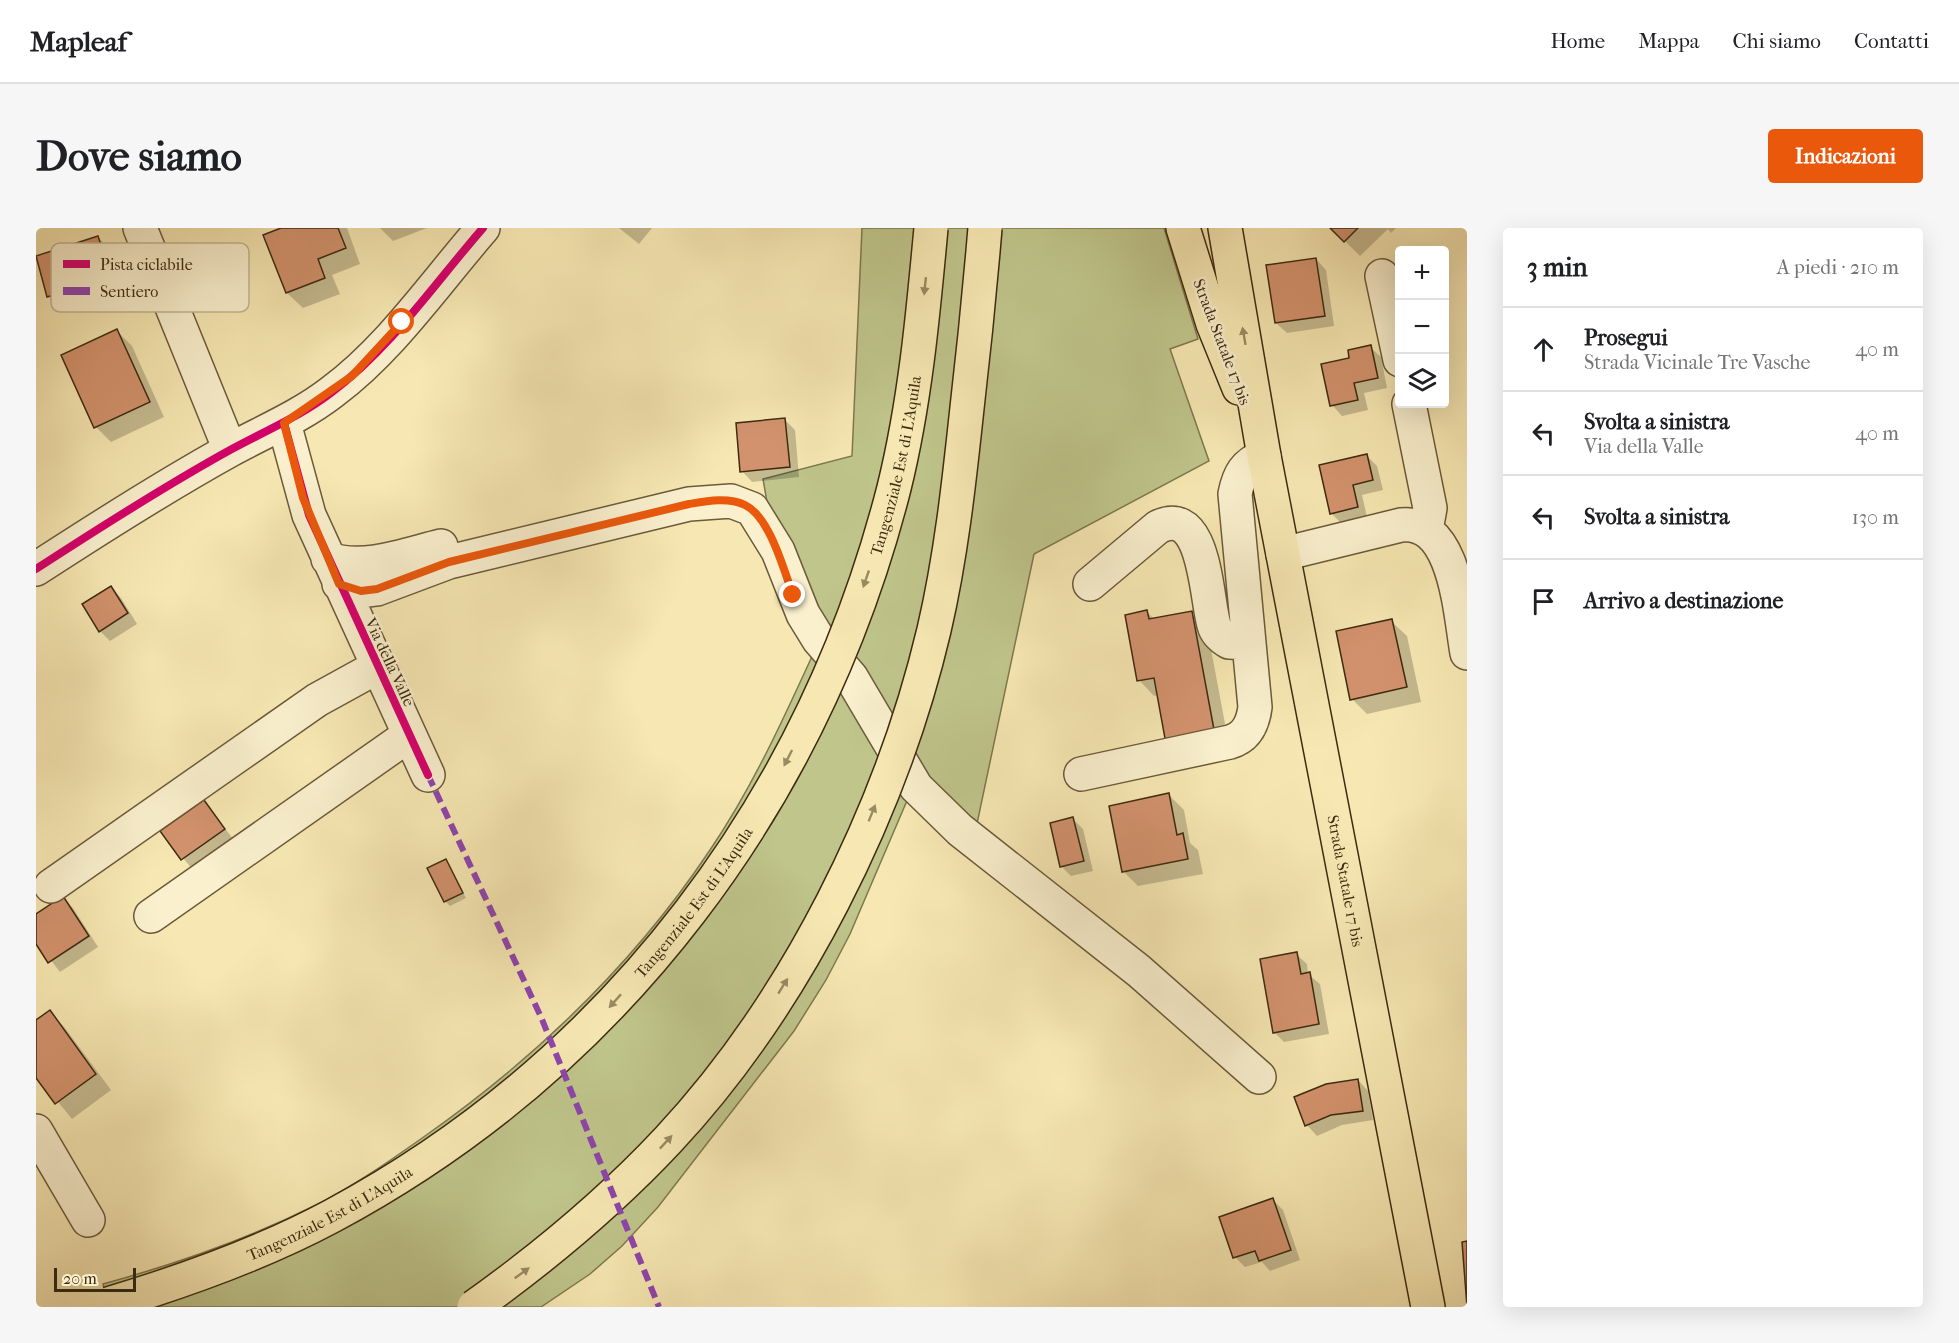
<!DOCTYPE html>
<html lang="it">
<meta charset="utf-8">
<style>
:root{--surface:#fff;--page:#f6f6f6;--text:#202124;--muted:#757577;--line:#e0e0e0;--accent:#ea580c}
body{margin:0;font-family:"IM FELL French Canon",serif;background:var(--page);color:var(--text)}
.controls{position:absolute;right:18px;top:18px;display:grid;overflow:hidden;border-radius:6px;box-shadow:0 6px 24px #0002}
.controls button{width:54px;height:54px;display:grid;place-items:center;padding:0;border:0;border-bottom:2px solid var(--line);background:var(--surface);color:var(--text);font:30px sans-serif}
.scale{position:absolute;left:18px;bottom:15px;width:82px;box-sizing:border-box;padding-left:6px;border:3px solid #3d2b11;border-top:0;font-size:16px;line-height:21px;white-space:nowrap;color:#3d2b11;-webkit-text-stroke:4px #faf0ce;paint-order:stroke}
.stop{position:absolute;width:18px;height:18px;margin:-14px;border:4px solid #ea580c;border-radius:50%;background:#fff}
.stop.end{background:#ea580c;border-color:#fff;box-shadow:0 2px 6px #0008}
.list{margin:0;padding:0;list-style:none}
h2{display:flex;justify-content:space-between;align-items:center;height:78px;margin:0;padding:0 24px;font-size:26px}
h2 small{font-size:20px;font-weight:400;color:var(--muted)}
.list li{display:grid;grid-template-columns:39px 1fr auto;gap:18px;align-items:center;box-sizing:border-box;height:84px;padding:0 24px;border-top:2px solid var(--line)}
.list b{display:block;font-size:22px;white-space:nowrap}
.list p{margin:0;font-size:20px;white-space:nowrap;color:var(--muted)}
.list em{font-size:20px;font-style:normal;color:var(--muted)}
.icon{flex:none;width:33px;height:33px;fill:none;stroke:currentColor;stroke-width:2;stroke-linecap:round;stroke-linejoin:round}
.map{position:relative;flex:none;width:1431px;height:1079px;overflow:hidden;border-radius:6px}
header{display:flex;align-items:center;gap:36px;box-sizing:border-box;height:84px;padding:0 30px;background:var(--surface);border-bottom:2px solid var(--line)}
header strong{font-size:28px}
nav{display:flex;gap:33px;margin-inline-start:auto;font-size:21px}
.intro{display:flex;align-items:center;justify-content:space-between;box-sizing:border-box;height:144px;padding:0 36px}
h1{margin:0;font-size:42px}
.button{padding:15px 27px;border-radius:6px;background:var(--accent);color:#fff;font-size:21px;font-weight:700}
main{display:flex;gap:36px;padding:0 36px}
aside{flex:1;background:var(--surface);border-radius:6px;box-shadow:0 6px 24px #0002}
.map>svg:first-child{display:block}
.green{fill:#bfc58b;stroke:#7e784e;stroke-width:1.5}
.shadow{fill:#0003}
.building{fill:#d2926d;stroke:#3d2b11;stroke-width:1.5}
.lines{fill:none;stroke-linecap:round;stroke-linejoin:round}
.minor-casing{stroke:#6c5a3a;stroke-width:36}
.major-casing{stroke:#3d2b11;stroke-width:36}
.minor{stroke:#faf0ce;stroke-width:33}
.major{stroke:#f7e8b3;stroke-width:33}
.highway-bridge-casing{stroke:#3d2b11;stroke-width:36;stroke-linecap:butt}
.highway-bridge{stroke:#f7e8b3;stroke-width:33}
.quiet{stroke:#8e44ad;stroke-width:6;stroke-dasharray:12 6;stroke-linecap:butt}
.cycleway-casing{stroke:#faf0ce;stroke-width:11}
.cycleway{stroke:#d6006c;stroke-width:8}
.oneway{fill:#9a8a62}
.route{stroke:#ea580c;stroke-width:8}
.labels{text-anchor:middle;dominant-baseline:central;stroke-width:5;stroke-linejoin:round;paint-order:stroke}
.street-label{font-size:16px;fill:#3d2b11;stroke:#faf0ce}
.key{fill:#faf0ce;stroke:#c1b595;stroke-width:1.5}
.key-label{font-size:16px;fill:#3d2b11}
</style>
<header>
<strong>Mapleaf</strong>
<nav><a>Home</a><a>Mappa</a><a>Chi siamo</a><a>Contatti</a></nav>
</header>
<div class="intro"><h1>Dove siamo</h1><a class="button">Indicazioni</a></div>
<main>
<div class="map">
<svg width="1431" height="1079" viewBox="0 0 1431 1079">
<rect width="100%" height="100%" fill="#f7e8b3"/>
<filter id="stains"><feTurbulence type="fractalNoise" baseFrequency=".00333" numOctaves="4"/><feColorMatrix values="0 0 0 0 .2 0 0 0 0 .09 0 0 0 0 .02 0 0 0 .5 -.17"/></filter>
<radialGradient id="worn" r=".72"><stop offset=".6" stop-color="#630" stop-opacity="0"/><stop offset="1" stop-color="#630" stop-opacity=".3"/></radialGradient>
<path class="green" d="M826,0h302l34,111 -28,10 39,112 -175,93 -63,298 -62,-56 -59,138 -24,46 -32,51 -136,176 -36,39 -32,28 -49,33h-433l-5,-23c73,-20 145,-45 213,-79 38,-19 75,-45 109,-69 112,-79 209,-172 285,-286 42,-62 73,-130 104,-198l-34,-74 -17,-99 89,-23z"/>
<path class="shadow" d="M249,0h62l13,36 -28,11 8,19 -37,14 -16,-15 -22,-57z
M344,0h47l-34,13z
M583,0h33l-13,16z
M1296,0h64l-5,5 -3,-4 -28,27z
M62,9l10,11 10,29 -14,4 5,16 -35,12 -5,-6 -10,3 -11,-10 -12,-38z
M1280,31l10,11 8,56 -47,7 -11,-10z
M80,102l16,16 32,71 -53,25 -15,-15z
M1334,119l11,10 6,31 -23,5 4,17 -26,6 -10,-11 19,-46z
M748,191l11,11 4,47 -47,5 -10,-11z
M1331,228l10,10 6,24 -21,5 5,22 -26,6 -10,-10z
M75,359l10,11 16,26 -27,17 -10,-10z
M1111,384l8,8 36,-7 16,15 23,122 -71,-55 -5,1 -15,-16z
M1355,393l16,15 14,66 -54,12 -15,-15z
M1133,567l15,15 6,33 8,7 5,24 -65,12 -15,-15z
M168,574l30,38 -42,29 -30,-37z
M1037,591l10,10 10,42 -22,5 -10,-10z
M410,632l20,38 -16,8 -5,-5z
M27,670l10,10 25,39 -38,25 -24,-31v-26z
M1260,726l11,10 1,10 12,10 9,50 -45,8 -10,-10z
M14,784l15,16 46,62 -39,29 -36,-44v-53z
M1322,852l10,11 5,29 -31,5 -25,11 -10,-11 -12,-27z
M1237,972l10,10 17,50 -30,11 -8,-9 -17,5 -10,-10z"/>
<path class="building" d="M245,0h57l8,20 -28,11 7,19 -39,15 -23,-58z
M1294,0h28l-14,14z
M62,8l10,31 -13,4 5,16 -37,12 -3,-6 -13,4 -11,-41z
M1280,30l9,58 -50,7 -9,-58z
M81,101l33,73 -56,26 -33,-73z
M1335,117l7,33 -24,5 4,17 -28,6 -9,-42 28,-6 -1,-8z
M749,190l5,49 -50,5 -4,-49z
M1331,226l6,26 -20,5 5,22 -28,7 -11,-49z
M75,358l17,27 -29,19 -17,-28z
M1111,382l2,9 43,-8 23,124 -49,9 -12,-66 -17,3 -12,-66z
M1356,391l15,68 -57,13 -14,-69z
M1133,565l8,42 6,-2 5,26 -66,13 -13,-66z
M168,572l21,29 -44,31 -21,-29z
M1037,589l11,44 -24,6 -10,-44z
M410,631l17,34 -19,9 -17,-34z
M27,668l26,40 -41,27 -12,-19v-30z
M1261,724l4,22 9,-2 9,52 -46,9 -13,-74z
M14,782l46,64 -41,30 -19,-26v-58z
M1322,851l5,32 -32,4 -26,11 -11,-29 32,-13z
M1237,970l18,52 -32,11 -4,-10 -22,7 -14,-41z
M1431,1013v66l-5,-65z"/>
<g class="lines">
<g class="minor-casing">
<path id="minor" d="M104,0l90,222
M1346,48l18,84
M1373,176l21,104 -4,22
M248,195l25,92 119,260
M1247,326l118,-29c55,-6 59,89 66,128
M292,331c36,12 77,-4 113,-13
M0,341c63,-41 127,-82 194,-119 35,-19 71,-34 102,-58 59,-44 103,-109 151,-164
M303,356l22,7 16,-2 72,-27 240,-58 42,-3 21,8 26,42 25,63 16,26 32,37 65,110 44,43 179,141 120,106
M1054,356l68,-57c48,-24 48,73 56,98 2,8 8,13 15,17l20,1
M1045,546l149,-32c17,-5 23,-19 25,-35l-20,-213c4,-20 10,-30 29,-38
M15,658l266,-186 60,-33
M115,688l258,-181
M0,903l52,89"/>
</g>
<g class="major-casing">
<g id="major">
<path d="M1147,0l30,96 26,64"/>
<path id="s1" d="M1189,0l39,228 164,851"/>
</g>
</g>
<use href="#minor" class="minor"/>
<use href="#major" class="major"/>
<g class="highway-bridge-casing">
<g id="highway-bridge">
<path id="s2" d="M72,1076c77,-23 153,-50 224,-88 285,-153 482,-415 562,-728 21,-85 29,-173 37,-260"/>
<path d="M438,1079c70,-50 135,-104 194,-167 127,-136 223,-328 266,-510 17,-73 25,-147 33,-222 7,-60 13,-120 18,-180"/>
</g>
</g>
<use href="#highway-bridge" class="highway-bridge"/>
<path class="quiet" d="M392,547l113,242 118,290"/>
<g class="cycleway-casing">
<path id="cycleway" d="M248,195l25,92 119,260
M0,341c63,-41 127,-82 194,-119 35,-19 71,-34 102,-58 59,-44 103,-109 151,-164"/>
</g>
<use href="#cycleway" class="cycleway"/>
</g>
<defs><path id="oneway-solid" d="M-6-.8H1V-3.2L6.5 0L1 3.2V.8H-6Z" transform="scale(1.5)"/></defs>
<g class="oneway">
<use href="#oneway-solid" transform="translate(889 58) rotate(96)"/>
<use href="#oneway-solid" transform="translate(1208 108) rotate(-100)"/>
<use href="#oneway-solid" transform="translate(830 351) rotate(109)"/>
<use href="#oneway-solid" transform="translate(752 530) rotate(117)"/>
<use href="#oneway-solid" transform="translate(836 585) rotate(-68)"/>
<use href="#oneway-solid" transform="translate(747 758) rotate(-58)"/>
<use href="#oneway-solid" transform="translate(579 773) rotate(132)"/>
<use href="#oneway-solid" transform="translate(630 914) rotate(-47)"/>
<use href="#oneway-solid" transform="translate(486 1045) rotate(-36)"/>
</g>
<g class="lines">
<path class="route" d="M366,94l-50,54 -68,47 19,75 36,86 22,7 16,-2 72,-27 240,-58c18,-3 39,-7 56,1 25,12 39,66 48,90"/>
</g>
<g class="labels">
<g class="street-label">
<text transform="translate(1186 114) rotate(69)">Strada Statale 17 bis</text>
<text stroke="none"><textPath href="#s2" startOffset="1210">Tangenziale Est di L'Aquila</textPath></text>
<text transform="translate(354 434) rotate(65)">Via della Valle</text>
<text stroke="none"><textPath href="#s1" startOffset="664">Strada Statale 17 bis</textPath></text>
<text stroke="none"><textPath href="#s2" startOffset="724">Tangenziale Est di L'Aquila</textPath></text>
<text stroke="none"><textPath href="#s2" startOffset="240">Tangenziale Est di L'Aquila</textPath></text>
</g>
</g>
<rect x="15" y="15" width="198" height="69" rx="9" class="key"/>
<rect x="27" y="32" width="27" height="8" fill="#d6006c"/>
<rect x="27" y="59" width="27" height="8" fill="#8e44ad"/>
<g class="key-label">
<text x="64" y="42">Pista ciclabile</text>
<text x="64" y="69">Sentiero</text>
</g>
<rect width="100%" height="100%" filter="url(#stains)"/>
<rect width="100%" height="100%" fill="url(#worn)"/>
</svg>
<div class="controls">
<button>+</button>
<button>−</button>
<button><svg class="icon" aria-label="layers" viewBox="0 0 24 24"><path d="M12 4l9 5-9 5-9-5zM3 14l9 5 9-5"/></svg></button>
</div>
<div class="scale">20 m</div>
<div class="stop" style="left:366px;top:94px"></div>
<div class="stop end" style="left:757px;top:367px"></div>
</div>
<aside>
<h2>3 min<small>A piedi · 210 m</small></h2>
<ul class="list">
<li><svg class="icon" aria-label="ahead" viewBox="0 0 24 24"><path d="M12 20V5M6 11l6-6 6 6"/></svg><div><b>Prosegui</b><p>Strada Vicinale Tre Vasche</p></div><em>40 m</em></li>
<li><svg class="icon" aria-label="left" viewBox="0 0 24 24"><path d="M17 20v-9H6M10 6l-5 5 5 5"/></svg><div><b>Svolta a sinistra</b><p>Via della Valle</p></div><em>40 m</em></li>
<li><svg class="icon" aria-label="left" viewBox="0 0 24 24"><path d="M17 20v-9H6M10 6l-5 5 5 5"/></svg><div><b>Svolta a sinistra</b></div><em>130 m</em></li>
<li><svg class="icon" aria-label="arrive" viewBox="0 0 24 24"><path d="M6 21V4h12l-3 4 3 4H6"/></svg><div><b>Arrivo a destinazione</b></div></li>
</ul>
</aside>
</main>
